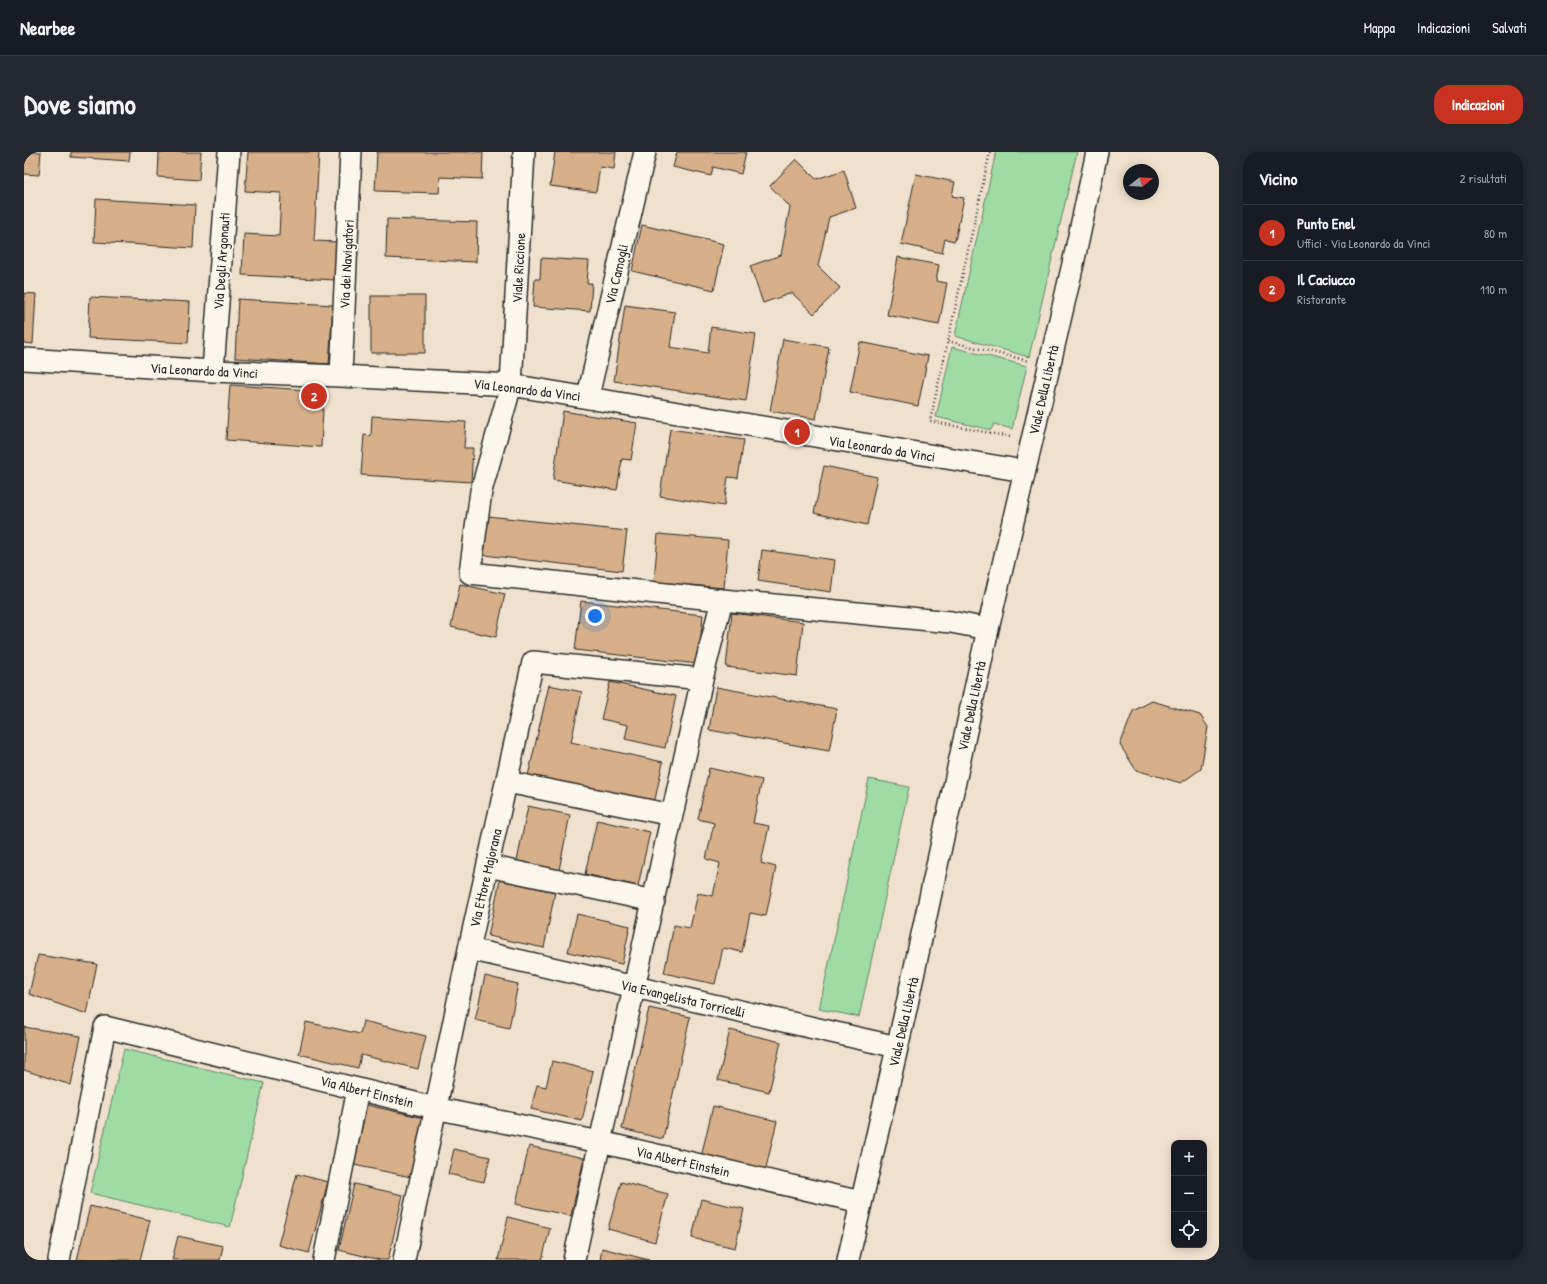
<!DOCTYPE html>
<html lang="it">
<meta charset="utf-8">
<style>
:root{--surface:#171b24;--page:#242831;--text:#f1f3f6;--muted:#9ea1a6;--line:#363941;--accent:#c8321e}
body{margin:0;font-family:"Patrick Hand",sans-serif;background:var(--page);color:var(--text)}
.controls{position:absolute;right:12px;bottom:12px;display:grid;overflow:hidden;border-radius:8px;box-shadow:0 2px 10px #0003}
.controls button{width:36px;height:36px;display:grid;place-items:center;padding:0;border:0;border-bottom:1px solid var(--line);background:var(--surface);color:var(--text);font:20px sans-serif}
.compass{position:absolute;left:1099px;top:12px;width:36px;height:36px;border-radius:50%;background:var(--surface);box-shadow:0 2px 10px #0003;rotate:72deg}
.you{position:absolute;left:571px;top:464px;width:14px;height:14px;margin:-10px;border:3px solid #fff;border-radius:50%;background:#1a73e8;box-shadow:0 0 0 6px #1a73e833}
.badge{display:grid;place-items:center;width:26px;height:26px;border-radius:50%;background:var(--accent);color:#fff;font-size:13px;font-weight:700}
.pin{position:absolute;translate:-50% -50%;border:2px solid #fff;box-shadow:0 1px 4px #0006}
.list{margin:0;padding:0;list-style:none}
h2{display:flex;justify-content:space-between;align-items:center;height:52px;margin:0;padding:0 16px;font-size:17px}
h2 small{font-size:13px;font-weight:400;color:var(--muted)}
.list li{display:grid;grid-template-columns:26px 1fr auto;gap:12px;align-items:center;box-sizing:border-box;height:56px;padding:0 16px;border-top:1px solid var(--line)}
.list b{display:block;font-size:15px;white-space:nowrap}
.list p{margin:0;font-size:13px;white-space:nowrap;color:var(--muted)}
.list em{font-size:13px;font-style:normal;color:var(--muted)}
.icon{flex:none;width:22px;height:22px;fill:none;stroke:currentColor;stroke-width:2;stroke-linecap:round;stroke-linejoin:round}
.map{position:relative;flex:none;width:1195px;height:1108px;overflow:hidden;border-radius:16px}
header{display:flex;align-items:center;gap:24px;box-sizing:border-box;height:56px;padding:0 20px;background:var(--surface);border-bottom:1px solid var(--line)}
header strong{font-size:19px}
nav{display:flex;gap:22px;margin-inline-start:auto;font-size:14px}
.intro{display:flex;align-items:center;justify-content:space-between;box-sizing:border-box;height:96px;padding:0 24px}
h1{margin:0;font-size:28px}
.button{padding:10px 18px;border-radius:16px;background:var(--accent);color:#fff;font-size:14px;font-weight:700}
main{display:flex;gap:24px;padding:0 24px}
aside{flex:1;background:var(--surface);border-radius:16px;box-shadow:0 2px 10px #0003}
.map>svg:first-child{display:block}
.green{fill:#9edca4;stroke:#648468}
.building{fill:#d7af88;stroke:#2b2b2b}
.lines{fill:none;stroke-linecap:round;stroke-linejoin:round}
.street-casing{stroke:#2b2b2b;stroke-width:24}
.path{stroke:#2b2b2b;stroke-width:2.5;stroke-dasharray:1 3;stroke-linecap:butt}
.street{stroke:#fbf7ec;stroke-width:21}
.labels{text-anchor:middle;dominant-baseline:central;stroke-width:4;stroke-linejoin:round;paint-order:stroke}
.street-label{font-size:14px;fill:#2b2b2b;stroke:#fbf7ec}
</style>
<header>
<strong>Nearbee</strong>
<nav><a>Mappa</a><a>Indicazioni</a><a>Salvati</a></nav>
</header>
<div class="intro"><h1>Dove siamo</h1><a class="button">Indicazioni</a></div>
<main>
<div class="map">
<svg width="1195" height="1108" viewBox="0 0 1195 1108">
<rect width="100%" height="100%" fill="#f0e1ce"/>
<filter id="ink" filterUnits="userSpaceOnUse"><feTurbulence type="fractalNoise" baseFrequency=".025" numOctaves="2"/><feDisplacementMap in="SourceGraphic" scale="8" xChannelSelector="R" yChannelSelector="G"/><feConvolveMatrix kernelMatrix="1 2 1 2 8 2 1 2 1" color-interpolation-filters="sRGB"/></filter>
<g filter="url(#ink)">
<path class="green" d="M972,0h81l-48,205 -74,-21z
M928,195l75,19 -15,63 -18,-5 -3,6 -55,-13z
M845,627l40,8 -50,230 -40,-8z
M100,897l140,34 -34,144 -140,-34z"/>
<path class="building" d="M0,0h17l-2,23 -15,-1z
M47,0h59l-1,9 -58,-4z
M135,0h42l-2,28 -41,-3z
M224,0h71l-5,89 24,1 -2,38 -94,-5 2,-41 35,2 2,-43 -36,-2z
M353,0h106l-1,27 -42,-2 -1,16 -64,-2z
M531,0h61l-2,17 -14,-2 -4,25 -46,-6z
M653,0h69l-5,22 -28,-7 -2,9 -38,-9z
M772,7l20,20 28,-9 12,38 -27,9 -11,49 22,22 -26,26 -22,-21 -29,10 -13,-37 31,-11 9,-48 -20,-21z
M892,22l39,8 -3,14 12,2 -9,43 -10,-2 -3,14 -41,-9z
M72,47l99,6 -2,43 -99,-6z
M363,67l90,3 -1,40 -90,-4z
M618,73l82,19 -10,46 -82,-19z
M874,105l41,8 -3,16 11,2 -8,42 -52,-10z
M517,106l48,3 -2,22h5l-2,28 -57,-4 2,-28h5z
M0,141l12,1 -3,50 -9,-1z
M347,144h54v57h-54z
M66,145l100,5 -2,41 -100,-5z
M214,147l95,6 -4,59 -94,-6z
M601,153l50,7 -5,35 38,6 3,-26 45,7 -10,67 -132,-20z
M759,187l46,8 -13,72 -46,-8z
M836,190l68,14 -10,50 -68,-14z
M206,233l94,6 -3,56 -95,-7z
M539,259l74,12 -6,37 -9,-1 -5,31 -64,-10z
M348,264l94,6 -2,26h9l-2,34 -110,-7 3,-40 7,1z
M646,277l74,11 -6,38 -10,-1 -4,29 -64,-10z
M800,314l53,11 -10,48 -53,-12z
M464,364l139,15 -5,40 -138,-16z
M634,382l70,6 -4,48 -70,-6z
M738,398l73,10 -4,32 -73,-11z
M436,432l45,10 -9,43 -45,-10z
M557,449l122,14 -5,49 -123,-14z
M708,461l71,9 -6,54 -71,-9z
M586,530l66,14 -11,52 -40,-9 3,-14 -27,-6z
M525,533l33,7 -11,50 92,20 -9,42 -126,-28z
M692,535l121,22 -8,42 -120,-21z
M1128,549l48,14 8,12 -7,42 -20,14 -45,-13 -16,-25 13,-34z
M685,616l53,12 -9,43 16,3 -8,37 15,4 -10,49 -16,-3 -8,39 -19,-4 -8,36 -51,-11 10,-48 16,3 8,-35 15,3 7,-33 -14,-4 8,-36 -16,-4z
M504,654l42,9 -11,55 -42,-9z
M573,668l53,12 -12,54 -53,-12z
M476,728l55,12 -11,56 -56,-12z
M553,762l53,12 -8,38 -54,-12z
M14,803l59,9 -10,50 -58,-20z
M461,824l33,8 -9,44 -34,-8z
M625,856l41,9 -27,122 -41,-10z
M339,869l63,15 -8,33 -57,-14 -3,13 -59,-14 7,-32 54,12z
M0,875l57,9 -10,49 -47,-15z
M706,878l51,12 -12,50 -51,-12z
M528,909l41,10 -11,50 -51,-12 6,-24 9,2z
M343,953l57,13 -13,59 -57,-12z
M689,954l64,15 -12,51 -64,-15z
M505,994l55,12 -13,58 -55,-12z
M430,997l36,8 -6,25 -36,-8z
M273,1022l31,8 -19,71 -31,-8z
M597,1030l47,12 -13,48 -47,-13z
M330,1032l49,11 -15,65h-8l-41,-10z
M677,1047l43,10 -9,39 -43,-10z
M66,1054l60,14 -10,40h-63z
M484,1065l42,11 -8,32h-44z
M154,1084l45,10 -3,14h-48z
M578,1096l47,12h-49z"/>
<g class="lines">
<g class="street-casing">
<path id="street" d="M500,0l-13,233 -30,106 -11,82 252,27 229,22 37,7
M0,207l189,12 128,5 170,9 513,86
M189,219l16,-219
M317,224l10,-224
M564,244l57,-244
M483,630l165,33
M464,714l166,35
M445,797l428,98
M35,1108l46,-233 330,81 165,34 261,60
M300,1108l34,-171
M380,1108l65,-311 64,-287 169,17
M550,1108l128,-581 20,-79
M824,1108l56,-242 84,-389 85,-365 24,-112"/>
</g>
<path class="path" d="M966,0l-60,269 80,16
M924,189l81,20"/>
<use href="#street" class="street"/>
</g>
</g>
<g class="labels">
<g class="street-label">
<text transform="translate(197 109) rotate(-86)">Via Degli Argonauti</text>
<text transform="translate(322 112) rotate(-87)">Via dei Navigatori</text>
<text transform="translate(494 116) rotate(-87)">Viale Riccione</text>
<text transform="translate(592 122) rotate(-77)">Via Camogli</text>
<text transform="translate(180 218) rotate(3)">Via Leonardo da Vinci</text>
<text transform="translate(503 237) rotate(7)">Via Leonardo da Vinci</text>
<text transform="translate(1019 238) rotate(-77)">Viale Della Libertà</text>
<text transform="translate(858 296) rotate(9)">Via Leonardo da Vinci</text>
<text transform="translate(947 554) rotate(-78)">Viale Della Libertà</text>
<text transform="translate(461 726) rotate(-77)">Via Ettore Majorana</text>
<text transform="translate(659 846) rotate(13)">Via Evangelista Torricelli</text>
<text transform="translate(879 870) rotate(-77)">Viale Della Libertà</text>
<text transform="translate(343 939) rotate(14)">Via Albert Einstein</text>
<text transform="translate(659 1009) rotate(13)">Via Albert Einstein</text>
</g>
</g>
</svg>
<div class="controls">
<button>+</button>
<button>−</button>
<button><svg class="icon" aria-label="locate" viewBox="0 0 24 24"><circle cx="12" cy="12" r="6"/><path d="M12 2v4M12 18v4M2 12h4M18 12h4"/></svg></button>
</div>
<svg class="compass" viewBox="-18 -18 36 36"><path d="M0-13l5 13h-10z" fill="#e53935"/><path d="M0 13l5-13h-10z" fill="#9ea1a6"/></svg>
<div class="you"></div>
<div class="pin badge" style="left:773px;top:280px">1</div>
<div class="pin badge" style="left:290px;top:244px">2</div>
</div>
<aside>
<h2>Vicino<small>2 risultati</small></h2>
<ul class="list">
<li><span class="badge">1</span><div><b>Punto Enel</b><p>Uffici · Via Leonardo da Vinci</p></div><em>80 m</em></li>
<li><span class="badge">2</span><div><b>Il Caciucco</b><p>Ristorante</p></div><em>110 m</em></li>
</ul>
</aside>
</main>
